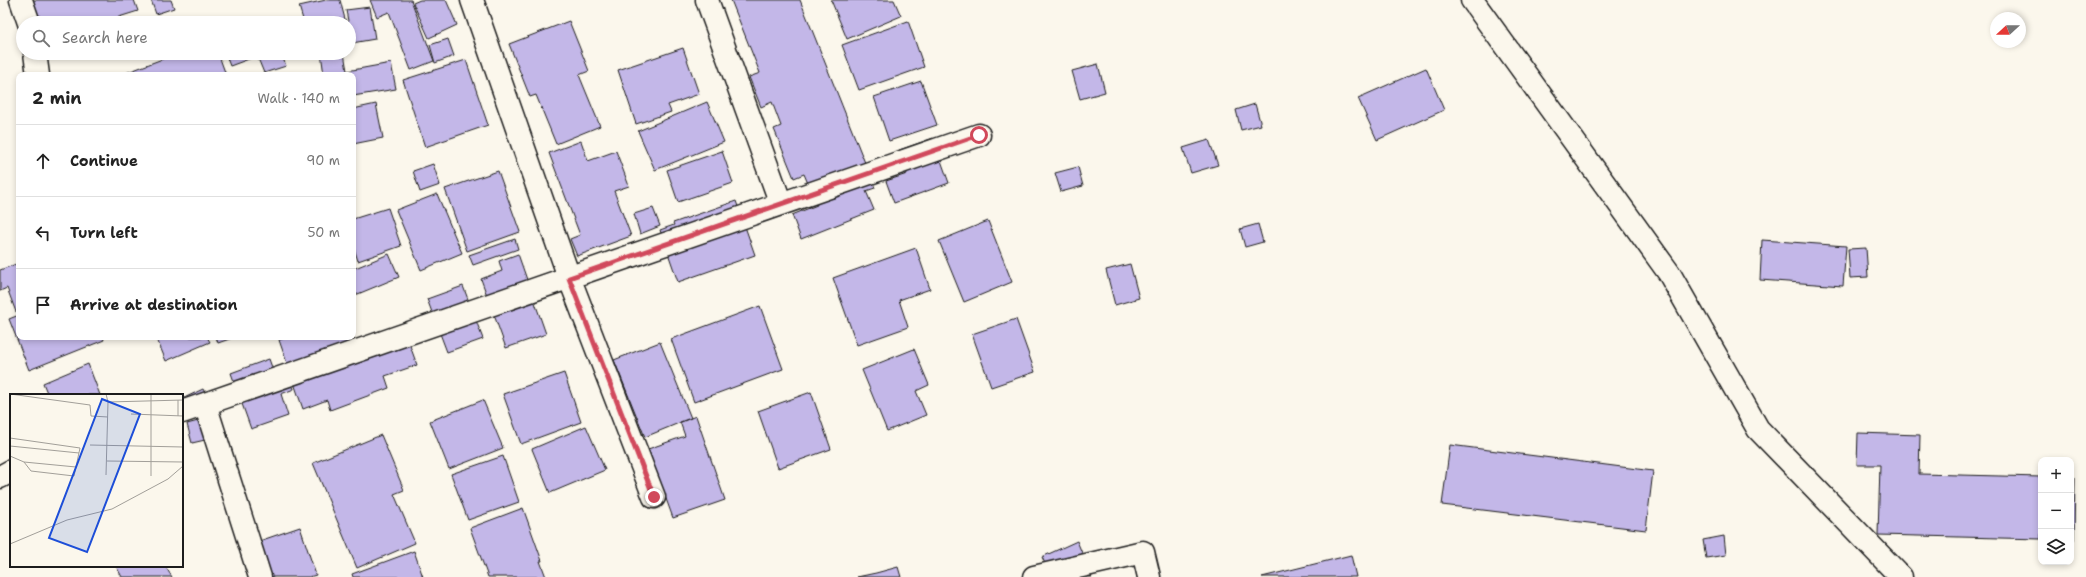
<!DOCTYPE html>
<meta charset="utf-8">
<style>
:root{--surface:#fff;--page:#f6f6f6;--text:#222;--muted:#767676;--line:#e0e0e0}
body{margin:0;font-family:"Shantell Sans",sans-serif;background:var(--page);color:var(--text)}
.controls{position:absolute;right:12px;bottom:12px;display:grid;overflow:hidden;border-radius:8px;box-shadow:0 2px 6px #0003}
.controls button{width:36px;height:36px;display:grid;place-items:center;padding:0;border:0;border-bottom:1px solid var(--line);background:var(--surface);color:var(--text);font:20px sans-serif}
.compass{position:absolute;left:1990px;top:12px;width:36px;height:36px;border-radius:50%;background:var(--surface);box-shadow:0 2px 6px #0003;rotate:249deg}
.stop{position:absolute;width:12px;height:12px;margin:-9px;border:3px solid #d1495b;border-radius:50%;background:#fff}
.stop.end{background:#d1495b;border-color:#fff;box-shadow:0 1px 4px #0008}
.list{margin:0;padding:0;list-style:none}
h2{display:flex;justify-content:space-between;align-items:center;height:52px;margin:0;padding:0 16px;font-size:17px}
h2 small{font-size:13px;font-weight:400;color:var(--muted)}
.list li{display:grid;grid-template-columns:26px 1fr auto;gap:12px;align-items:center;box-sizing:border-box;height:72px;padding:0 16px;border-top:1px solid var(--line)}
.list b{display:block;font-size:15px;white-space:nowrap}
.list em{font-size:13px;font-style:normal;color:var(--muted)}
.icon{flex:none;width:22px;height:22px;fill:none;stroke:currentColor;stroke-width:2;stroke-linecap:round;stroke-linejoin:round}
.map{position:relative;flex:none;width:2086px;height:577px;overflow:hidden}
.search{position:absolute;background:var(--surface);box-shadow:0 2px 6px #0003;left:16px;top:16px;width:340px;height:44px;display:flex;align-items:center;gap:10px;box-sizing:border-box;padding:0 14px;border-radius:22px;color:var(--muted);font-size:15px}
.panel{position:absolute;background:var(--surface);box-shadow:0 2px 6px #0003;left:16px;top:72px;width:340px;height:268px;border-radius:8px}
.map>svg:first-child{display:block}
.building{fill:#c3b7e8;stroke:#1c1c1c}
.lines{fill:none;stroke-linecap:round;stroke-linejoin:round}
.minor-casing{stroke:#1c1c1c;stroke-width:25}
.minor{stroke:#fbf7ec;stroke-width:22}
.route{stroke:#d1495b;stroke-width:5}
.inset-road{fill:none;stroke:#a29f99;stroke-width:1}
.view{fill:#1d4ed8;fill-opacity:0.15;stroke:#1d4ed8;stroke-width:2}
.inset-edge{fill:none;stroke:#1c1c1c;stroke-width:2}
</style>
<div class="map">
<svg width="2086" height="577" viewBox="0 0 2086 577">
<rect width="100%" height="100%" fill="#fbf7ec"/>
<filter id="ink" filterUnits="userSpaceOnUse"><feTurbulence type="fractalNoise" baseFrequency=".025" numOctaves="2"/><feDisplacementMap in="SourceGraphic" scale="8" xChannelSelector="R" yChannelSelector="G"/><feConvolveMatrix kernelMatrix="1 2 1 2 8 2 1 2 1" color-interpolation-filters="sRGB"/></filter>
<g filter="url(#ink)">
<path class="building" d="M33,0h101l4,11 -38,12h-60z
M151,0h20l3,8 -18,6z
M326,0h14l6,23h-42l-5,-17z
M370,0h41l23,61 -23,9 -22,-58 -12,5z
M420,0h26l11,25 -28,13 -16,-35z
M731,0h69l75,188 -9,3 8,19 -73,29 -9,-24 25,-10 -13,-31 -10,4 -20,-49 7,-3 -9,-24 -11,5 -12,-30 11,-4z
M831,0h63l7,16 -54,23z
M370,7l5,32 -23,4 -6,-33z
M569,21l20,50 -10,4 21,51 -44,18 -20,-49 -6,2 -21,-53z
M908,21l16,46 -65,23 -17,-45z
M448,39l6,17 -19,7 -5,-18z
M683,48l16,46 -31,11 3,7 -35,12 -18,-54z
M178,53h13l2,3 7,-3h18l8,22h-102l-1,-1z
M225,53h56l5,13 -22,7 -7,-17 -27,10z
M321,53h23l3,18 44,-8 5,26 -43,7v-21h-29z
M466,60l22,65 -63,22 -22,-67z
M1098,64l7,28 -25,7 -8,-28z
M1426,68l18,42 -67,30 -19,-42z
M921,81l16,44 -48,16 -15,-44z
M707,102l17,40 -69,28 -17,-39z
M376,104l7,34 -30,6v-35z
M1255,104l6,21 -20,5 -5,-20z
M933,138l16,45 -55,20 -8,-22 21,-7 -8,-24z
M1209,140l9,25 -27,8 -8,-25z
M581,141l7,20 28,-10 13,35 -15,5 17,45 -54,20 -7,-17 10,-4 -31,-82z
M722,151l11,32 -55,19 -11,-32z
M433,164l7,21 -20,7 -7,-21z
M1078,167l5,19 -22,6 -6,-19z
M498,171l22,61 -53,19 -22,-62z
M437,194l25,59 -41,17 -25,-60z
M736,201l19,54 -77,27 -18,-52 14,-5 -1,-2z
M388,208l13,38 -43,15 -5,-16v-26z
M653,208l7,18 -20,8 -6,-20z
M988,221l24,61 -48,20 -25,-61z
M1258,224l5,18 -18,5 -5,-18z
M515,239l3,10 -45,16 -4,-10z
M1762,240l84,6 -3,40 -83,-6z
M916,248l14,41 -31,11 9,27 -51,18 -24,-67z
M1866,248l2,29 -18,1 -2,-29z
M389,254l10,23 -46,19v-27z
M518,254l28,80 -40,14 -25,-69 21,-8 -3,-10z
M19,263v48l-3,1 -9,-24 -7,3v-21z
M1130,264l9,34 -24,7 -9,-35z
M463,286l20,53 -36,13 -20,-53z
M760,306l23,63 -89,33 -23,-63z
M19,315v22h84l1,3 -75,30 -20,-51z
M1016,319l19,53 -44,15 -19,-53z
M404,329l13,36 -32,11 4,12 -59,22 -3,-10 -24,9 -24,-69 9,-3h60l4,11z
M156,337h51l3,5 -44,19z
M216,337h19l-17,6z
M660,342l31,76 -46,19 -31,-77z
M914,349l15,36 -13,6 10,24 -39,16 -25,-61z
M269,359l6,17 12,-4 7,17 -13,5 7,22 -37,13 -20,-56z
M88,364l12,31h-52l-5,-12z
M564,373l17,49 -60,22 -18,-50z
M203,389l6,11 -27,9v-10z
M811,392l20,57 -53,19 -20,-57z
M483,400l20,48 -54,21 -19,-48z
M696,416l29,84 -52,18 -25,-69 37,-13 -5,-14z
M213,417l5,20 -26,6 -5,-19z
M586,426l19,44 -55,23 -18,-44z
M1858,433l62,2 -1,39 122,3v62l-163,-4 2,-70h-23z
M381,435l23,55 -10,4 21,49 -58,25 -44,-105z
M1450,445l203,26 -7,59 -204,-25z
M503,456l16,46 -51,18 -17,-46z
M2071,478h4l-1,62h-3z
M523,508l19,53h-2l6,16h-58l-18,-49z
M300,527l16,48 -7,2h-57l-10,-30z
M1724,536l2,19 -20,3 -3,-18z
M1077,541l15,36h-41l-9,-20z
M414,551l9,26h-70l-1,-3z
M1351,555l5,22h-94z
M116,566h49l7,11h-50z
M898,567l3,10h-44l19,-4z"/>
<g class="lines">
<g class="minor-casing">
<path id="minor" d="M21,0l8,23
M472,0l97,277 85,220
M707,0l74,204
M1472,0l197,273 89,156 143,148
M35,53l3,22
M205,404l55,173
M182,412l797,-277
M0,477l11,-6
M1034,577l109,-25 6,25"/>
</g>
<use href="#minor" class="minor"/>
</g>
</g>
<g class="lines" filter="url(#ink)">
<path class="route" d="M654,497l-85,-219 410,-143"/>
</g>
<g transform="translate(10 394)">
<rect width="173" height="173" fill="#fbf7ec"/>
<path class="inset-road" d="M0,0l80,11 1,11 17,1M96,0l2,8 -2,73M98,8l75,-2M121,20l52,2M168,22v-16M0,44l70,10 -6,28 -43,-5 -7,-9M80,51l93,2M0,52l69,7M0,62l14,6 52,5M97,67l76,1M141,82v-82M0,150l57,-24 45,-11 56,-30 15,-13"/>
<path class="view" d="M92,5l38,15 -53,138 -38,-14z"/>
<rect width="173" height="173" class="inset-edge"/>
</g>
</svg>
<div class="controls">
<button>+</button>
<button>−</button>
<button><svg class="icon" aria-label="layers" viewBox="0 0 24 24"><path d="M12 4l9 5-9 5-9-5zM3 14l9 5 9-5"/></svg></button>
</div>
<svg class="compass" viewBox="-18 -18 36 36"><path d="M0-13l5 13h-10z" fill="#e53935"/><path d="M0 13l5-13h-10z" fill="#767676"/></svg>
<div class="stop" style="left:979px;top:135px"></div>
<div class="stop end" style="left:654px;top:497px"></div>
<div class="search"><svg class="icon" aria-label="search" viewBox="0 0 24 24"><circle cx="10" cy="10" r="6"/><path d="M15 15l6 6"/></svg>Search here</div>
<section class="panel">
<h2>2 min<small>Walk · 140 m</small></h2>
<ul class="list">
<li><svg class="icon" aria-label="ahead" viewBox="0 0 24 24"><path d="M12 20V5M6 11l6-6 6 6"/></svg><div><b>Continue</b></div><em>90 m</em></li>
<li><svg class="icon" aria-label="left" viewBox="0 0 24 24"><path d="M17 20v-9H6M10 6l-5 5 5 5"/></svg><div><b>Turn left</b></div><em>50 m</em></li>
<li><svg class="icon" aria-label="arrive" viewBox="0 0 24 24"><path d="M6 21V4h12l-3 4 3 4H6"/></svg><div><b>Arrive at destination</b></div></li>
</ul>
</section>
</div>
